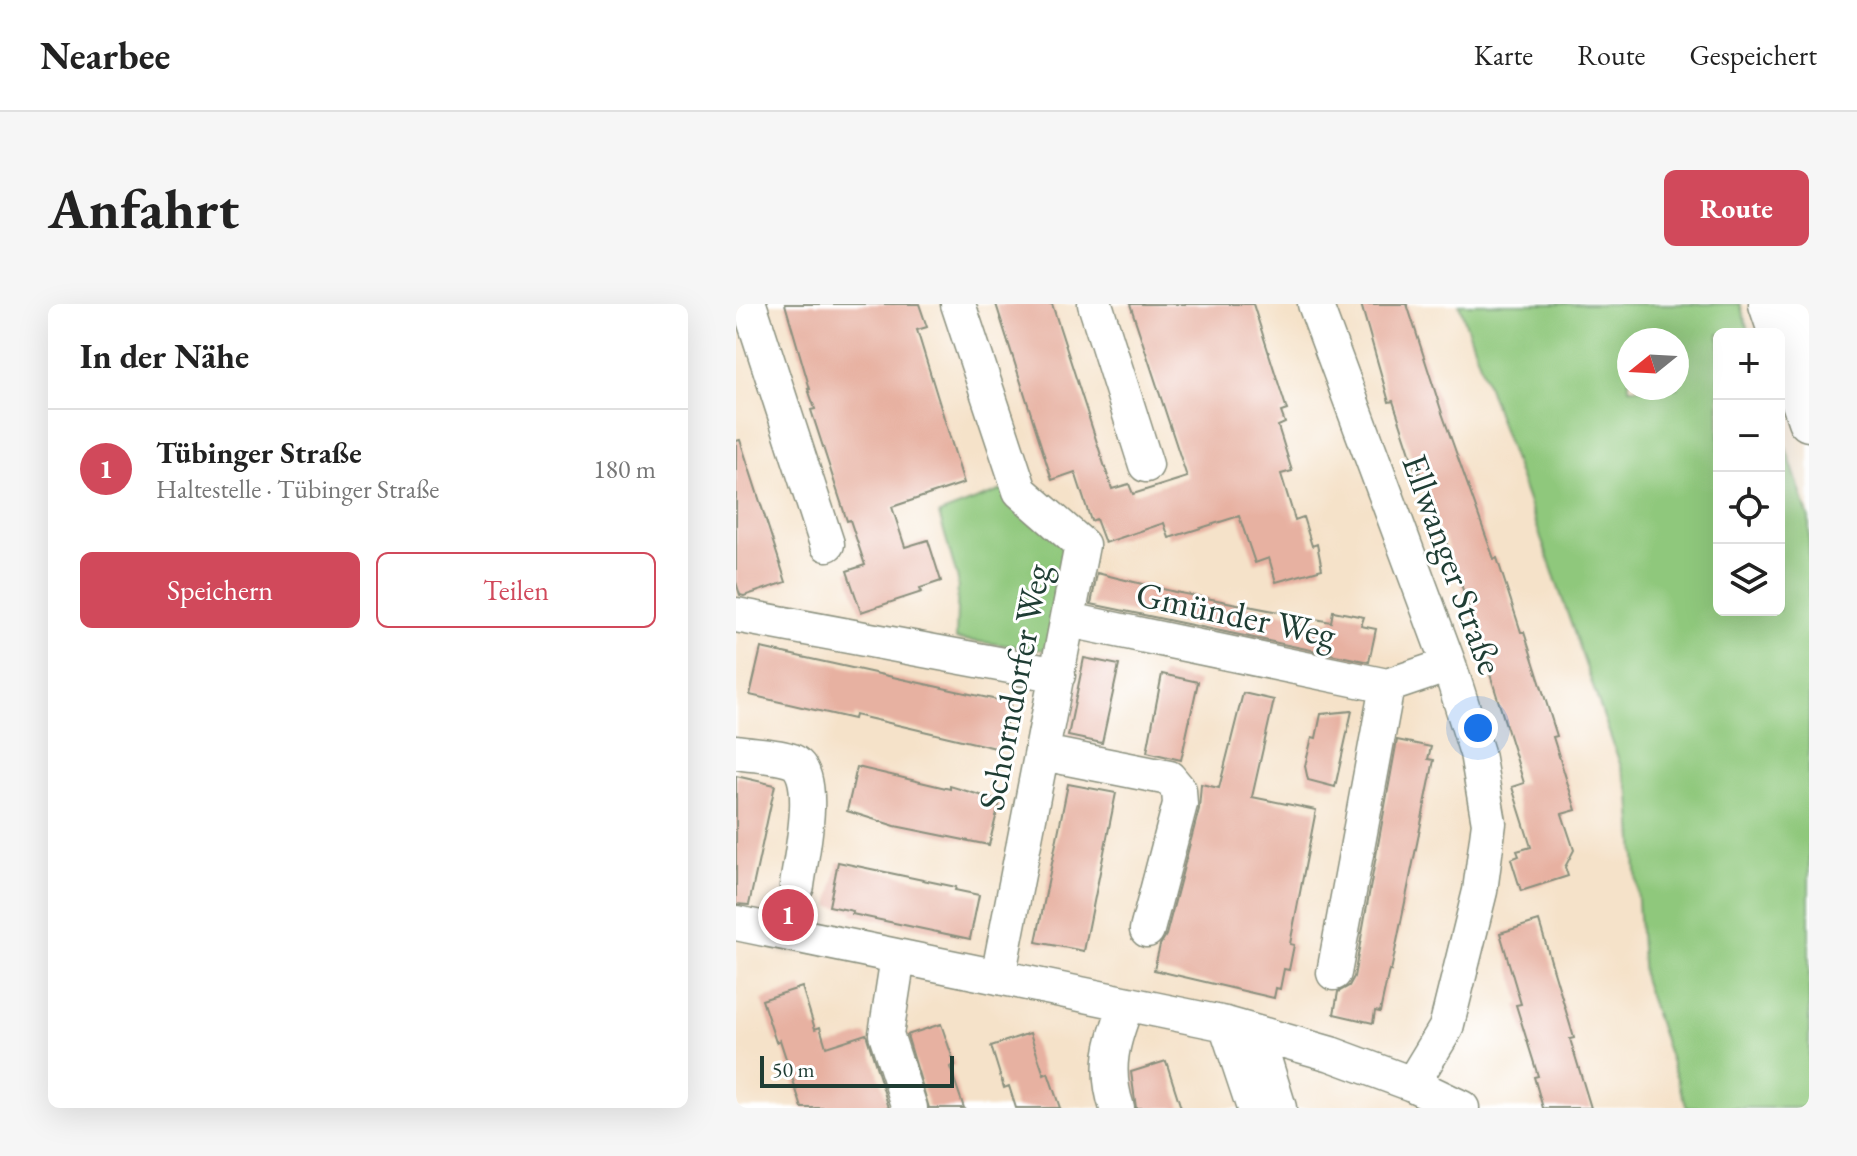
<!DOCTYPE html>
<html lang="de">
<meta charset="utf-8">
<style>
:root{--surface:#fff;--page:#f6f6f6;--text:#222;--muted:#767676;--line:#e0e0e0;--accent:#d1495b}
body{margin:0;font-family:"EB Garamond",serif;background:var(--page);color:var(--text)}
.controls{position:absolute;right:24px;top:24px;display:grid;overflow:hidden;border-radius:12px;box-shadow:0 8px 32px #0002}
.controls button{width:72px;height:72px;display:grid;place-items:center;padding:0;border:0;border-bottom:2px solid var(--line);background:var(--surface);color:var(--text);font:40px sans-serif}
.compass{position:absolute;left:881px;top:24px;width:72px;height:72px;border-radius:50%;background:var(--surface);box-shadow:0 8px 32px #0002;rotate:252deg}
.scale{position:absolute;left:24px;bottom:20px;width:194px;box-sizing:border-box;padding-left:8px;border:4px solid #1f3d34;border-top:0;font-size:22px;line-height:28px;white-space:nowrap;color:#1f3d34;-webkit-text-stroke:6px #fff;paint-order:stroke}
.you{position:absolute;left:742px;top:424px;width:28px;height:28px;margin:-20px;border:6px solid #fff;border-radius:50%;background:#1a73e8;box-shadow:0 0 0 12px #1a73e833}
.badge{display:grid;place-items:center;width:52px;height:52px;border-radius:50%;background:var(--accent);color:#fff;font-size:26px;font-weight:700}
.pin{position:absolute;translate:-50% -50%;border:4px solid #fff;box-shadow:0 2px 8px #0006}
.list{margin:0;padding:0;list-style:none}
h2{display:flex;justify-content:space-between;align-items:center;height:104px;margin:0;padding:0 32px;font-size:34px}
h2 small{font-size:26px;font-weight:400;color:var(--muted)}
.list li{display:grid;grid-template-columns:52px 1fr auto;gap:24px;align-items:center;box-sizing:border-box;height:120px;padding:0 32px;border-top:2px solid var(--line)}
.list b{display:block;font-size:30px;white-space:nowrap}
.list p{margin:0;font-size:26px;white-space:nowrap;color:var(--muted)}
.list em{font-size:26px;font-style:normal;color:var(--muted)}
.actions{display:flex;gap:16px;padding:24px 32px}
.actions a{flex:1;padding:18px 0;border:2px solid var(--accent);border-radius:12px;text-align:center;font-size:28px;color:var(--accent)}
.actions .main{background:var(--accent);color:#fff}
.icon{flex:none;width:44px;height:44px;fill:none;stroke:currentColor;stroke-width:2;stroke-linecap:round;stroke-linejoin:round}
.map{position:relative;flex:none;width:1073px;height:804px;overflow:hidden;border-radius:12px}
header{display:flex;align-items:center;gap:48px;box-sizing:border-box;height:112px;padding:0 40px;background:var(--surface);border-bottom:2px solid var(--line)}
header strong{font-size:38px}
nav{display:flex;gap:44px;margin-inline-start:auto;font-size:28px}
.intro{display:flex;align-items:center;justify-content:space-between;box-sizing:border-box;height:192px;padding:0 48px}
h1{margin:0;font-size:56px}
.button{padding:20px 36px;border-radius:12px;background:var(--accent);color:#fff;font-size:28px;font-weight:700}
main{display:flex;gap:48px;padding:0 48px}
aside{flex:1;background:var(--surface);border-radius:12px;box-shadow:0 8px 32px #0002}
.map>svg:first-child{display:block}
.green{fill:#8fc87c;stroke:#578258;stroke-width:2;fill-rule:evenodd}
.building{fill:#e7b1a1}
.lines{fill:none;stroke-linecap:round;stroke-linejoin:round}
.minor-casing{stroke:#8a907e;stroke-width:37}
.major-casing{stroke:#8a907e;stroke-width:45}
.minor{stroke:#fff;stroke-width:34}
.major{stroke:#fff;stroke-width:42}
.labels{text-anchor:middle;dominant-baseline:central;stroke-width:6;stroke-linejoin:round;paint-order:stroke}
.street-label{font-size:36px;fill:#1f3d34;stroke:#fff}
</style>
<header>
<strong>Nearbee</strong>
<nav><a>Karte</a><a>Route</a><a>Gespeichert</a></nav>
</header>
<div class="intro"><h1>Anfahrt</h1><a class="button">Route</a></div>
<main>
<aside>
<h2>In der Nähe<small></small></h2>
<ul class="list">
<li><span class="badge">1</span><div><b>Tübinger Straße</b><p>Haltestelle · Tübinger Straße</p></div><em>180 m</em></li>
</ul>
<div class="actions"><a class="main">Speichern</a><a>Teilen</a></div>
</aside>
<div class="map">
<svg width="1073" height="804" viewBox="0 0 1073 804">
<rect width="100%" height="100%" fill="#fff"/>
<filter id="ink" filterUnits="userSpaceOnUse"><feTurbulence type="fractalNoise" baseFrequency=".0125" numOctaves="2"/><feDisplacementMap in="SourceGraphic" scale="16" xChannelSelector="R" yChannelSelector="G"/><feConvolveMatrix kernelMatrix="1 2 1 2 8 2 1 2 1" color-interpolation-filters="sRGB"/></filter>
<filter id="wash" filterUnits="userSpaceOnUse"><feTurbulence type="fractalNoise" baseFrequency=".006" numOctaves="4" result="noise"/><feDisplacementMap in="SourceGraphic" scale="32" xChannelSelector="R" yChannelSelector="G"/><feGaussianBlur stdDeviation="1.8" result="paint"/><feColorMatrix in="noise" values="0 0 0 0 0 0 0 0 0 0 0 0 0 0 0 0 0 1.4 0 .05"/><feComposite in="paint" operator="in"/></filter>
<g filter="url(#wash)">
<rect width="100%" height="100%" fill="#f5e2c9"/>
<path class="green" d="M723,0h281l9,30h-30v276h60v-184l30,93v589h-122l-44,-130 -12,-183zM893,36h48v48h-48z
M269,185l63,56 -15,106 -97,-12 2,-59 -19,-66z"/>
<g id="blocks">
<path class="building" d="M49,0h134l8,23 -10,3 47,153 -72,24 13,40 23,-7 13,41 -21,7 2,4 -61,20 -14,-41 18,-6 -15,-45 -3,1 -36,-111 4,-1 -7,-20h2z
M260,0h56l60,185 17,-5 4,10 54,-17 -57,-173h123l34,106 -6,2 4,11 -7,3 14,45 -11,3 14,46 8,-3 9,29 5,-2 5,25 -46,13 -7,-24 -14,5 -16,-47 -70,22 -5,-15 -59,20 -9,-24 -5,2 -16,-49 -23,8z
M625,0h46l35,109 52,146 3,-1 24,74h3l33,104 -4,1 23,73 -14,4 12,36 -9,17 3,9 -47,15 -10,-32 8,-3 -2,-5 14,-4 -19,-60 12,-4 -54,-173 -26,-74 -3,1 -21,-64 -3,1 -24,-73 -4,1z
M4,136l46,142 -42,14 -4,-1 -4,-13v-141z
M361,269l78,19 156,30 2,-11 31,6 -3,9 15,3 -7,33 -278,-58z
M25,344l250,55 -11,46 -145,-34 -1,4 -104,-24z
M348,354l35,7 -17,78 -34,-7z
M426,370l36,8 -17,78 -34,-8z
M507,389l31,7 -22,97 64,13 -26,134 4,1 -5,25 -5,-1 -4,20 -4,-1 -2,10 -120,-28 6,-25 6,-10 33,-126 2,-25 18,4z
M616,407l-17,76 -27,-7 -3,-14 7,-29 4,1 5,-24z
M661,436l34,7 -3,12 6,1 -43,211 -2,-1 -9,42 -5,-1 -2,12 -39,-9 4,-22 11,-6 5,-9z
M121,463l93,22v-3l50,15 -11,44 -94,-19 -48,-15z
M0,472l39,9 -26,120 -13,-1z
M332,480l48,9 -32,158 -48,-9z
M102,558l118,25 -1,3 24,5 -9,44 -118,-25 1,-3 -24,-5z
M803,617l35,117 -4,1 21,69h-48l-9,-31 4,-1 -22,-71 5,-1 -21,-71z
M66,683l13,42 5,-2 6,20 40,-13 23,74h-87l-22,-68 -4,2 -14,-42z
M205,720l14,41 -5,2 14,41h-35l-22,-73z
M294,729l14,42 4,-2 12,35h-44l-7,-22 -5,2 -13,-42z
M430,757l15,47h-45l-5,-36z"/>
</g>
</g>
<g filter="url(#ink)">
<use href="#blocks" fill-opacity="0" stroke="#8a907e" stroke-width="2"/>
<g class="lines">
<g class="minor-casing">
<path id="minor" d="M13,0l78,240
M222,0l62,187 62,54 -84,432
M359,0l51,161
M579,0l134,361 28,88 12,70 -9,68 -34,137 -34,56
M0,311l322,60
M333,316l318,66 62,-21
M0,448c17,3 40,3 56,9 29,12 8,99 5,125
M307,449l126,25 10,12 1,14 -33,126
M0,619l490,101 105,30 81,30 50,24
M162,653l-12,77 24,74
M598,669l53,-287
M490,720l28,84
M520,729l23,75
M381,804c-13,-39 -5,-67 10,-104"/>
</g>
<g class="major-casing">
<path id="major" d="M1034,0l39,116
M1068,0l5,31"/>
</g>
<use href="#minor" class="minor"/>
<use href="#major" class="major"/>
</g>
</g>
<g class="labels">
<g class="street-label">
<text transform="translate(717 260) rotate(70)">Ellwanger Straße</text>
<text transform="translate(500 310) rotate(12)">Gmünder Weg</text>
<text transform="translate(278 383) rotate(-79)">Schorndorfer Weg</text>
</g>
</g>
</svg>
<div class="controls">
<button>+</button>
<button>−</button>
<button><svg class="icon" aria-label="locate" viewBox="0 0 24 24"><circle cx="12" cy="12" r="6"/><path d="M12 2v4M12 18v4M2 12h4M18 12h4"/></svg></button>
<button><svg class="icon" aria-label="layers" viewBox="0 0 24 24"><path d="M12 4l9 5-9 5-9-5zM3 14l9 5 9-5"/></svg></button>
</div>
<svg class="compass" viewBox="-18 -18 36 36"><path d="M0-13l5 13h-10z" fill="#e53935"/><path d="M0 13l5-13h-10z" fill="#767676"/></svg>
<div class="scale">50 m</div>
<div class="you"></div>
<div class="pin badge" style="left:52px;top:611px">1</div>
</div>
</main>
